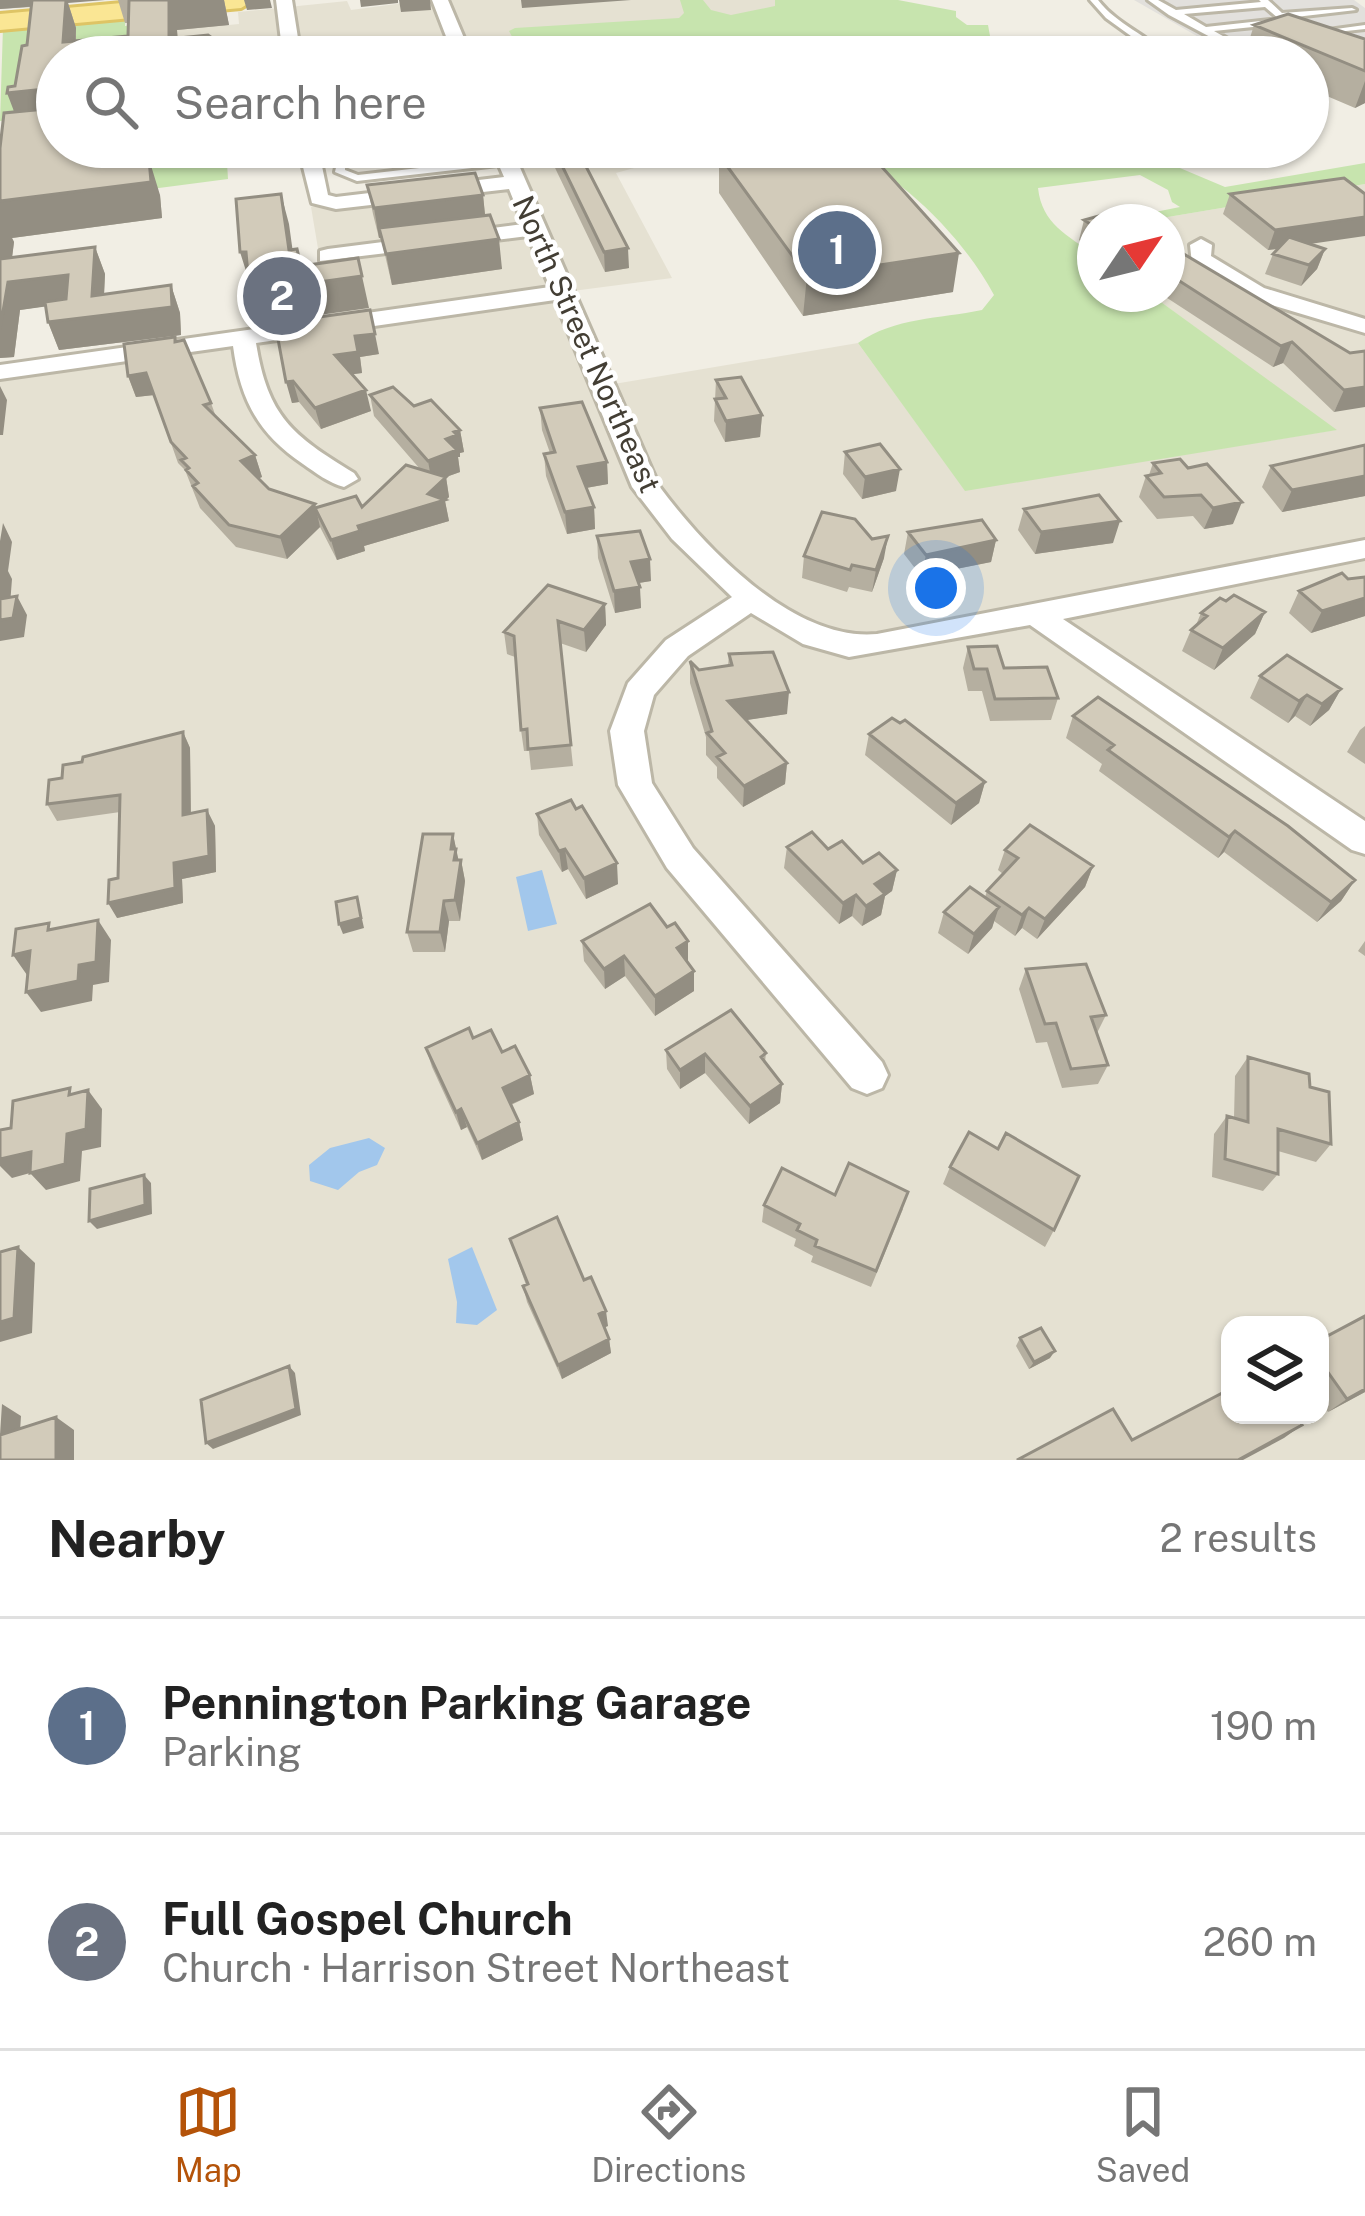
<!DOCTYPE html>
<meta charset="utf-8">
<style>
:root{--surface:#fff;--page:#f6f6f6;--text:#222;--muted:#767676;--line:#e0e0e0;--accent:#b45309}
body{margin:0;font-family:"Public Sans",sans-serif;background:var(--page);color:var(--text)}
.controls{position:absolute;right:36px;bottom:36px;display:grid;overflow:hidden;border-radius:24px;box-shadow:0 3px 9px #0004}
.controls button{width:108px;height:108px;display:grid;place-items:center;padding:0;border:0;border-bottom:3px solid var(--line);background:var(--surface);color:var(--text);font:60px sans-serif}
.compass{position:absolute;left:1077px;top:204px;width:108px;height:108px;border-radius:50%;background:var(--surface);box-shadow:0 3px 9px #0004;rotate:55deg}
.you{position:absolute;left:936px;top:588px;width:42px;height:42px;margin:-30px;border:9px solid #fff;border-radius:50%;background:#1a73e8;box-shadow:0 0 0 18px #1a73e833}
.badge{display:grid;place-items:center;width:78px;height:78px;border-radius:50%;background:var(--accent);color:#fff;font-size:39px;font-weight:700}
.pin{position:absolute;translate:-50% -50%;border:6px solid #fff;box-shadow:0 3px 12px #0006}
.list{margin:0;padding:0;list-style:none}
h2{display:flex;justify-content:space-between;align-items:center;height:156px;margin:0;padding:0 48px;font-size:51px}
h2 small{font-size:39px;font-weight:400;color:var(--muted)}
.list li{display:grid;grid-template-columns:78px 1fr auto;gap:36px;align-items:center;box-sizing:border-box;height:216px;padding:0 48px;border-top:3px solid var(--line)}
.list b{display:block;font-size:45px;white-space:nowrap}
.list p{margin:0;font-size:39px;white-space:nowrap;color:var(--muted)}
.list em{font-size:39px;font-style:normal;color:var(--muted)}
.icon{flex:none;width:66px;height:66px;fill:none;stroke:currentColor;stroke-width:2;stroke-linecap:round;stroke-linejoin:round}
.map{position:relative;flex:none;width:1365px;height:1460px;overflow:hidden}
.search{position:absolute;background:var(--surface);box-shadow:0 3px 9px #0004;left:36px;right:36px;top:36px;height:132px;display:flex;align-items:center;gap:30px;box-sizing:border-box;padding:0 42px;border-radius:66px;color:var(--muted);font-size:45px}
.sheet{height:588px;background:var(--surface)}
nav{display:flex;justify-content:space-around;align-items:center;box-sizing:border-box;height:168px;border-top:3px solid var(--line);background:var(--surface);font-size:33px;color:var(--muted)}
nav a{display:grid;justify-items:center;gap:6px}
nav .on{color:var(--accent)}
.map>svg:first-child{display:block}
.residential{fill:#e5e1d2;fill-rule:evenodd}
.green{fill:#c7e4ae}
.parking{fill:#e2e0dc}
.water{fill:#a2c7ec}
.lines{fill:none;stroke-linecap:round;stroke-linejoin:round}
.service-casing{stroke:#bcb7a7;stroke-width:6}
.minor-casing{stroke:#bcb7a7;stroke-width:6}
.primary-casing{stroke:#dec465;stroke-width:6}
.service{fill:#fff;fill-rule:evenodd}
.minor{fill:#fff;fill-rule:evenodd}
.primary{fill:#fae694;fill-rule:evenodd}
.wall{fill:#b5afa0}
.shaded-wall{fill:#938e82}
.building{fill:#d2cbba;stroke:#938e82;stroke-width:3}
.labels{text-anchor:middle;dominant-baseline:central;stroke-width:9;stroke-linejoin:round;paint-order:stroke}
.street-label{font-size:30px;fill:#433e34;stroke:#fff}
</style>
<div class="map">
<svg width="1365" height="1460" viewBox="0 0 1365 1460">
<rect width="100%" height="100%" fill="#f1eee4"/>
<path class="residential" d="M426,0h431l-312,40 7,17h-374l-1,-27 62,-6 -1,-12 109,-11 4,9z
M501,147h179l5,7 -69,19 56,105 -107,14 37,94 256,-43 107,147 370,-60 -185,-136h17v-72h-29l227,-38v1276h-1365v-1088l331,-47 -20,-118 205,-25zM1230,1325h90v90h-90z"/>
<path class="green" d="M680,0h23l8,10 20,5 44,-9v-6h123l58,11v6l11,8h21l2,11 -23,1 48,20h-235l8,-12 -6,-9 -20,2 -37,19h-173l-6,-10 -11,7 -28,3 -3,-6 13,-5 -8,-15 6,-3 164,-10 5,-5z
M126,15l-1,11 14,-2v33l-97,-11v71l-42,4 3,-94z
M137,147h89l2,32 -92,12z
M838,147h292l95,40 140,-24v21l-221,37 -9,-5 45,-9 -8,-5 -4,-12 -28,-15 -102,13c4,36 29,47 57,67v39h55l187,136 -372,61 -107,-148c37,-26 81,-24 124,-33l12,-15c-33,-61 -93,-119 -156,-148z"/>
<path class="parking" d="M1134,0h220l11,8v37l-149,2z"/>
<path class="water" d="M542,870l15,54 -29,7 -12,-54z
M369,1138l16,10 -8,17 -18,7 -21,18 -28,-9 -1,-16 21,-17z
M472,1247l25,63 -20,15 -21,-2 1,-21 -9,-43z"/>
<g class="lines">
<g class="service-casing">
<path id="service" d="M1090,0h8c19,25 50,35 71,57h-9l-54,-39z
M1148,0h10l18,10 85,-8 -2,-2h9l14,13 70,-5 4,2 -69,8 13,13 -4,2 -13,-9 -69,7 23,13 32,-7 4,3 -57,17h-12l25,-10 -60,-32zM1265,7l14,12 -73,8 -22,-13z
M1365,25v4l-47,5 -4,-2z
M850,48l33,9 -33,-3 -73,3z
M424,147h28l-5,3 -94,12 -8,4v4l13,5 149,-17 5,3 -5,3 -150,17 -22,-9 2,-9 11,-6z"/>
</g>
<g class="minor-casing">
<path id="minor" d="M276,0h16l9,57h-18z
M432,0h16l24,57h-18z
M298,147h20l10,48 8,2 168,-20 -13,-30h20l148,339c46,62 135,156 218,148l488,-94v18l-302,61 302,202v33l-13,-4 -322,-225 -181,32 -46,-13 -52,-31 -63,43 -34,39 -10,36 8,52 41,65 189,214 6,13 -6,13 -15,6 -15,-6 -185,-220 -49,-83 -8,-54 18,-48 38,-43 66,-43 -60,-58 -40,-52 -77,-187 -299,43c12,74 36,92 98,130l4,6 -14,8c-15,-4 -28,-14 -41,-23 -45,-30 -63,-65 -70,-118l-233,33v-14l550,-78 -22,-51 -208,25v-10l8,-2 195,-25 -14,-35 -173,20 -24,-6z
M1201,239l11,6 -1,11 53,32 101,31v14l-117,-35 -56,-34 -2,-19z"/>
</g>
<g class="primary-casing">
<path id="primary" d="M155,0h99l-13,8 -241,22v-16z"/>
</g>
<use href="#service" class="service"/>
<use href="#minor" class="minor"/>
<use href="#primary" class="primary"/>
</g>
<path class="wall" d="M0,0l68,3 8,25v13l52,-5 1,-13h-4l-7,-23h106l5,25 -52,5 1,8 37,2 18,-1 5,18h-181l60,90v16l43,32 2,23 -150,20 2,4 -2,15 83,-10 10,27 -1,20 67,-9 9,28 1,22 -122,15 -11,-28 -2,-16 -26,4 -6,47 -14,1 15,-272 12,-41 4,-38 -31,2z
M1254,25l111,14v64l-10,5 -47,-20v-31h-64z
M545,147h31l53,121 -24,4z
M719,155l234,137 -150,24 -84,-123z
M367,185l116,10 2,21 17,53 -110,16 -11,-47h-2l-6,-24z
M1230,194l81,50 14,5 -8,20 -16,17 -36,-12 8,-20 5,-5 -10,1 -45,-36z
M1084,220l11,2v28l-16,-10z
M1167,244l183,109 15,-2 -31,61 -51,-49 -10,4 -112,-73h6z
M275,323l104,31 -19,3 2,16 -10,1 19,37 -50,18 -22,-27 -7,1z
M175,337l36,66 5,14 39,38 7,22 -3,1 10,11 46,15 1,4 46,-1 58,-38 -46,-53 -4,-21 44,11 46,24 4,22 -4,1v4h-2l2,15 -14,5 3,20 -4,4 4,20 -85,25 1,5 -28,9 -17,-33 -33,32 -51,-12 -36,-39 -15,-38 -7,-7 -24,-68 -18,2 -8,-21z
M716,380l46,35 -2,22 -35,5 -11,-21z
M540,408l67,54 1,22 -22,4 8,19 1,22 -28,5 -21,-58 -2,-22 6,-1 -8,-23z
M1365,445v51l-83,16 -20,-25 9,-21z
M845,452l51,39 -34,8 -19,-25z
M1180,459l53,65 -29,5 -11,-13 -36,3 -18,-22 7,-21 3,-1 4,-12z
M1024,509l89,34 -78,11 -17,-24z
M908,532l88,8 -5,22 -70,14 -17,-22z
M597,536l54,45 -12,2 2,25 -26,5 -17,-55z
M804,556l80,2 -12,34 -23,-5 -2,5 -45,-14z
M1365,577v39l-54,17 -22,-20 10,-22 49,-12z
M1226,601l39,11 -10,22 -41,36 -32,-19 9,-21 5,-5 5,-12z
M605,604l1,21 -20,27 -26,-9 13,123 -42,4 -2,-19h-5l-3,-21 -6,-73 -8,-3 -3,-22z
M968,647l90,51 -7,22 -61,1 -8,-30h-14l-5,-23z
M729,654l58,60 -41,6 41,43 -2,21 -42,23 -26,-29v-11l-11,-12v-18l-16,-54v-22l9,9 29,-4z
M1260,676l81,13 -12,21 -19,16 -15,-10 -7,7 -38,-25z
M1073,716l282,164 -14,21 -24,21 -93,-70 -6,6 -119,-87 3,-7 -36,-26z
M1365,726v38l-18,-12 13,-22z
M183,732l7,16 1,66 16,-4 8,16 1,46 -34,7 1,24 -66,15 3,-106 -63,9 -10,-17 35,-42z
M869,734l116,48 -6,21 -28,22 -86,-70z
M537,814l81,70 -32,15 -18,-30 -6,3 -23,-37z
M453,834l5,26h3l4,21 -5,40h-11l-4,31h-32l-6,-20z
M787,847l41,2 35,14 34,7 -5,21 -7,5 -4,19 -19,11 -10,-10 -13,8 -55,-56z
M1005,850l88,16 -8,21 -48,52 -15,-11 -7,8 -21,-15 -2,7 -24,26 -30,-21 6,-21 41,-15 2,-6 16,-17 -5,-4z
M582,941h106l-1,21 7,29 -39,25 -30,-40 -20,13 -21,-28z
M1365,941v15l-7,-5z
M1026,969l80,46 -9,18 11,32 -10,19 -36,4 -15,-46 -11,1 -17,-54z
M473,1038l29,14 28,23 4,19 -23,11 8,17 4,18 -41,20 -15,-33 -6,3 -29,-63 -6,-19z
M666,1050l100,3 -1,9 17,22 -2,19 -31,21 -44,-51 -25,16 -13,-20z
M1248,1057l62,30 21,57 -15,18 -38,-11v23l-15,17 -51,-14 2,-43 13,-18 7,2 1,-42z
M950,1167l104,63 -9,17 -102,-63z
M835,1195l68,14 -32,78 -60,-25 2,-6 -19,-10 2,-7 -34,-17 2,-17z
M510,1239l74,41 24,46 -4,1 5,12 2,14 -49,26 -35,-77 -4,-16 3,-1z
M1020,1338l30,20 -21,11 -13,-23z
M1320,1340l45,52 -37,20 -8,-12z"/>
<path class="shaded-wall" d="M0,0h105l-37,3 8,25 -1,29 -12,-15 2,-38 -65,5z
M169,0h55l5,25 -52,5 1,27 -9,-18z
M244,0h26l2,8 -25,2z
M360,0h38v3l-37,4z
M399,0h31l1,10 -30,2z
M521,0h110l-109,8z
M1365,81v22l-10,5z
M44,89l13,35 -37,3 -13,-34z
M104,147h13l-1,39 33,-27 11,36 2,23 -150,20 2,4 -5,40 59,-7 10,27 -58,8 -6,47 -14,1v-157l104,-37z
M281,194l8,30 8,58 -8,-32z
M483,195l3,29 -107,14 -5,-30z
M1365,217v19l-97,14 7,-20z
M499,239l3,30 -110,16 -6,-31z
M95,247l10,27 -2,42 68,-31 9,28 1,22 -122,15 -11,-28 44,-26z
M628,248l1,20 -24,4 -1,-20z
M1325,249l-8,20 -16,17 8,-21z
M240,252h6l20,20 40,12 56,-8 7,32 -92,13 -4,-17 -16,2z
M959,253l-6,39 -150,24 4,-40z
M375,334l4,20 -19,3 2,16 -22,3 -5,-21 20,-19z
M1292,342l-9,21 -10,4 8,-21z
M146,373l8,22 -18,2 -8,-21z
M293,381l6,21 -7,1 -6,-21z
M0,386l7,14 -4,35h-3z
M1365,387v20l-31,5 10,-22z
M366,390l5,21 -50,18 -6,-21z
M762,415l-2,22 -35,5 1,-21z
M460,430l4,22 -4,1v4h-2l2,15 -14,5 3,20 -4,4 4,20 -85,25 1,5 -28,9 -6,-20 97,-46 4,-11 -4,-22 18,-22z
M255,455l7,22 -14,6 -7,-22z
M607,462l1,22 -28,5 -2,-22z
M900,469l-4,22 -34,8 3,-22z
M1365,476v20l-83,16 10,-22z
M1242,502l-9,22 -29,5 9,-21z
M315,504l5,23 -33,32 -7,-22z
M594,507l1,22 -28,5 -2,-22z
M1120,521l-7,22 -78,11 6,-22z
M3,523l9,19 -4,29 4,8 -3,39 -9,-17v-60z
M888,536l-4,22 -12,34 4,-22z
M996,540l-5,22 -70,14 5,-21z
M650,559l1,22 -19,3 -1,-22z
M640,587l1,21 -26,5 -1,-22z
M17,596l10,19 -3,22 -24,4v-21z
M1365,598v18l-54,17 11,-22z
M605,604l1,21 -20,27 -2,-22z
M1265,612l-10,22 -41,36 9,-22z
M1341,689l-12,21 -19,16 12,-22z
M789,692l-2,22 -60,9 1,-22z
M1307,695l-12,21 -7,7 11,-22z
M183,732l7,16 1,83 -8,-16z
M787,763l-2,21 -42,23 1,-21z
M985,782l-6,21 -28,22 5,-22z
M207,810l8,16 1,46 -34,7 1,24 -66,15 -9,-15 66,-40z
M1235,831l-11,21 -6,6 11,-21z
M453,834l7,33 1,-7 4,21 -5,40 -5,-21 -4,-51z
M565,849l3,20 -6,3 -3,-21z
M617,863l1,21 -32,15 -2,-21z
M1093,866l-8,21 -48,52 8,-20z
M897,870l-5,21 -7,5 -4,19 -19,11 4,-20 9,-22z
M1355,880l-14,21 -24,21 14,-20z
M856,895l-4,21 -13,8 4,-21z
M357,897l7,31 -21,6 -4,-10z
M444,901l5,20 -4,31 -5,-20z
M999,907l-7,21 -24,26 6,-20z
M1029,908l-7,20 -7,8 7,-21z
M98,920l13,20 -2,42 -16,3 -1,16 -51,11 -15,-20 53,-27z
M688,941v20l-11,7v-20z
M30,951l-3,24 -14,-20z
M624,956l1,20 -20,13 -1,-20z
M694,971v20l-39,25v-20z
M705,1054v19l-25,16v-19z
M530,1075l4,19 -27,12 -4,-18z
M782,1084l-2,19 -31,21 1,-18z
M88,1090l14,19 -1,38 -19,4 -2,30 -34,9 -16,-17 -18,5 -12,-12v-7l31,-7 36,-18z
M461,1109l6,18 -6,3 -5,-18z
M519,1122l4,18 -41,20 -5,-17z
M144,1175l7,8 1,31 -55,15 -8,-8z
M18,1247l17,16 -3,70 -32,9v-20z
M606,1311l2,15 -7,3 -2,-15z
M609,1339l2,14 -49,26 -4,-14z
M1055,1351l-5,7 -21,11 5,-7z
M289,1366l6,7 6,42 -88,34 -7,-6z
M1365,1389v3l-37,20 19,-13z
M2,1404l19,12 -2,31 -19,-12z
M56,1417l18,13v30h-18z
M1302,1425l-18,13 -41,22h-5z"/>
<path class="building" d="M32,0h34l-3,42 65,-6 1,-36h40v39l39,-4 7,5 18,-1 2,18h-178v90h47v17l45,-5 2,23 -151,19v-53l4,-35 41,-4 4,-4 -5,-16 -37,4 1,-6 7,-1 7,-40 5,-1z
M1288,14l77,25v32l-111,-46z
M553,147h23l52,101 -24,4z
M780,147h84l95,106 -152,23 -88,-121 27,3 5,-7z
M475,173l8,22 -109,13 -7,-23z
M1344,178l21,16v23l-90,13 -45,-36z
M281,194l8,56 8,-1 4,17 57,-8 4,18 -93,13 -3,-17 -18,3 -2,-23h-6l-4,-53z
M1113,212l17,10h-35v5l-11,-7z
M490,215l9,24 -113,15 -7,-26z
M1289,237l36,12 -16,16 -36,-11z
M1167,244l183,109 15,-2v36l-21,3 -52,-48 -11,4 -114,-73z
M95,247l-3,49 79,-11 1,22 -124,15 -3,-20 21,-3 2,-24 -60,7 -8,47v-70z
M370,310l5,24 -20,2 3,16 -23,3 31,35 -51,18 -22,-27 -7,1 -11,-59z
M175,337v5l9,-2 27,63 -7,2 51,50 -14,6 28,28 46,15 -35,33 -51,-12 -36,-39 5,-3 -12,-13 3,-2 -8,-8 5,-2 -15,-16 -25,-69 -18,3 -4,-32z
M741,377l21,38 -36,6 -11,-22 11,-1 -10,-18z
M393,387l21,19 17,-6 29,30 -6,2 3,3 -11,4 11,11 -29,11 -58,-66z
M582,402l25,60 -29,5 16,40 -29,5 -21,-58 11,-2 -15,-44z
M880,444l20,25 -35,8 -20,-25z
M1365,445v31l-73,14 -21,-24z
M1180,459l8,9 19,-4 35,38 -29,6 -12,-13 -37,2 -18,-21 15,-3 -8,-10z
M406,465l40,12 -18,17 17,6 -87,26 2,5 -29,9 -16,-32 41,-12 6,11z
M1099,495l21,26 -79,11 -17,-23z
M822,512l33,7 17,20 16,-3 -12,34 -24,-5 -2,5 -46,-14z
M982,520l14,20 -70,15 -18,-23z
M640,531l10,28 -19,3 9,25 -26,4 -17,-55z
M1342,573l6,6 17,-2v21l-43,13 -23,-20z
M548,585l57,19 -21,26 -26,-9 13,124 -43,4 -1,-20 -6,1 -7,-94 -10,-4z
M1234,595l31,17 -42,36 -32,-18 16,-14 -6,-3 19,-15 6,3z
M17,596l-4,22 -13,2v-21z
M997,646l7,22 43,-1 11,31 -63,1 -8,-30h-13l-6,-22z
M773,652l16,40 -61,9 59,62 -43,23 -27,-29 8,-4 -18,-20 5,-2 -22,-70 9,9 33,-5 -3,-11z
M1287,655l54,34 -19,15 -15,-9 -8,6 -39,-25z
M1098,697l190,129 67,54 -24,22 -96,-71 -6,6 -121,-87 6,-5 -41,-29z
M892,718l8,5 5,-3 80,62 -29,21 -87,-69z
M183,732v83l24,-5 2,46 -35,7 1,25 -67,15 1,-23 9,-2 2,-83 -73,9 2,-24 13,-2 1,-13 19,-3 1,-5z
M571,800l5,9 6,-3 35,57 -33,15 -19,-29 -6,2 -22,-37z
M1030,825l63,41 -48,53 -16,-11 -7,7 -35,-24 31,-33 -13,-8z
M812,832l16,17 14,-8 21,22 16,-10 18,17 -22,14 10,10 -19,12 -10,-11 -13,8 -56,-56z
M423,834h30l-2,15h5l-2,11h7l-6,40 -11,1 -4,31h-33z
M970,887l29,20 -25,27 -30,-22z
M357,897l4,21 -22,6 -3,-22z
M650,904l17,23 8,-4 13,18 -11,7 17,23 -39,25 -31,-40 -20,13 -22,-28z
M98,920l-2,42 -17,3 -1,16 -52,11 4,-41 -17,4 3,-26 33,-6 -1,7z
M1086,964l20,51 -15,2 17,48 -37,4 -15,-46 -11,1 -19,-55z
M731,1010l35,43 -5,4 21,27 -32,22 -45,-52 -25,16 -14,-20z
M469,1028l4,10 18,-8 11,22 13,-6 15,29 -27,13 16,34 -42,21 -16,-34 -5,3 -30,-64z
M1248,1057l61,17 1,13 19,5 2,52 -53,-15v45l-53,-15 2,-43 21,6z
M70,1088l-1,7 19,-5 -2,39 -19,5 -2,30 -35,9 1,-21 -31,7v-29l11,-2 2,-27z
M969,1132l29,17 8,-16 73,43 -25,54 -104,-63z
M849,1163l59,29 -32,79 -61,-25 2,-6 -20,-10 3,-6 -36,-19 18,-37 53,27z
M144,1175l1,30 -56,16 1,-32z
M557,1217l27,63 7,-3 15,34 -7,3 10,25 -51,26 -35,-79 5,-2 -18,-45z
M18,1247l-4,71 -14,4v-70z
M1365,1316v73l-18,10 -27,-38v-21z
M1041,1328l14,23 -21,11 -14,-24z
M289,1366l7,43 -90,34 -5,-43z
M1230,1389v26h65l7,10 -64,35h-221l96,-51 19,31z
M56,1417v43h-56v-25z"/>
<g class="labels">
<g class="street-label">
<text transform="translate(587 344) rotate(66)">North Street Northeast</text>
</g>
</g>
</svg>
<div class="controls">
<button><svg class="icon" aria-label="layers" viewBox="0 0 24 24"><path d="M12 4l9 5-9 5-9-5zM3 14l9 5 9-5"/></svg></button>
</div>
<svg class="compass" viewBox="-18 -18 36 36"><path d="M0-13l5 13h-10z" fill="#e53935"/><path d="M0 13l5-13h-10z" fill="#767676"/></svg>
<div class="you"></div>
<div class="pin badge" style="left:837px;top:250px;background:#5c6f8a">1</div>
<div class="pin badge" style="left:282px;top:296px;background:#6b7280">2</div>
<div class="search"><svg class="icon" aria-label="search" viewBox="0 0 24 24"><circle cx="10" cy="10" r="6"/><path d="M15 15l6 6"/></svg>Search here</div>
</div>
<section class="sheet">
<h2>Nearby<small>2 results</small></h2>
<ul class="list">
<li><span class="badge" style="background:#5c6f8a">1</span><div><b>Pennington Parking Garage</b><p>Parking</p></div><em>190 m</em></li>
<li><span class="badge" style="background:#6b7280">2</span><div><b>Full Gospel Church</b><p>Church · Harrison Street Northeast</p></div><em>260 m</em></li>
</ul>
</section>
<nav>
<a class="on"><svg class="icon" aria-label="map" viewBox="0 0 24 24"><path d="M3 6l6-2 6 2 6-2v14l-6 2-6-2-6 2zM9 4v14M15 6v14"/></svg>Map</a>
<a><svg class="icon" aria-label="directions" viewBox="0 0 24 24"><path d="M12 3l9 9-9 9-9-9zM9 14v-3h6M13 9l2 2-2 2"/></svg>Directions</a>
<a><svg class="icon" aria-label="saved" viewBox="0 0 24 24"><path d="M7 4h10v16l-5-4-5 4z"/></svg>Saved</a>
</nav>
